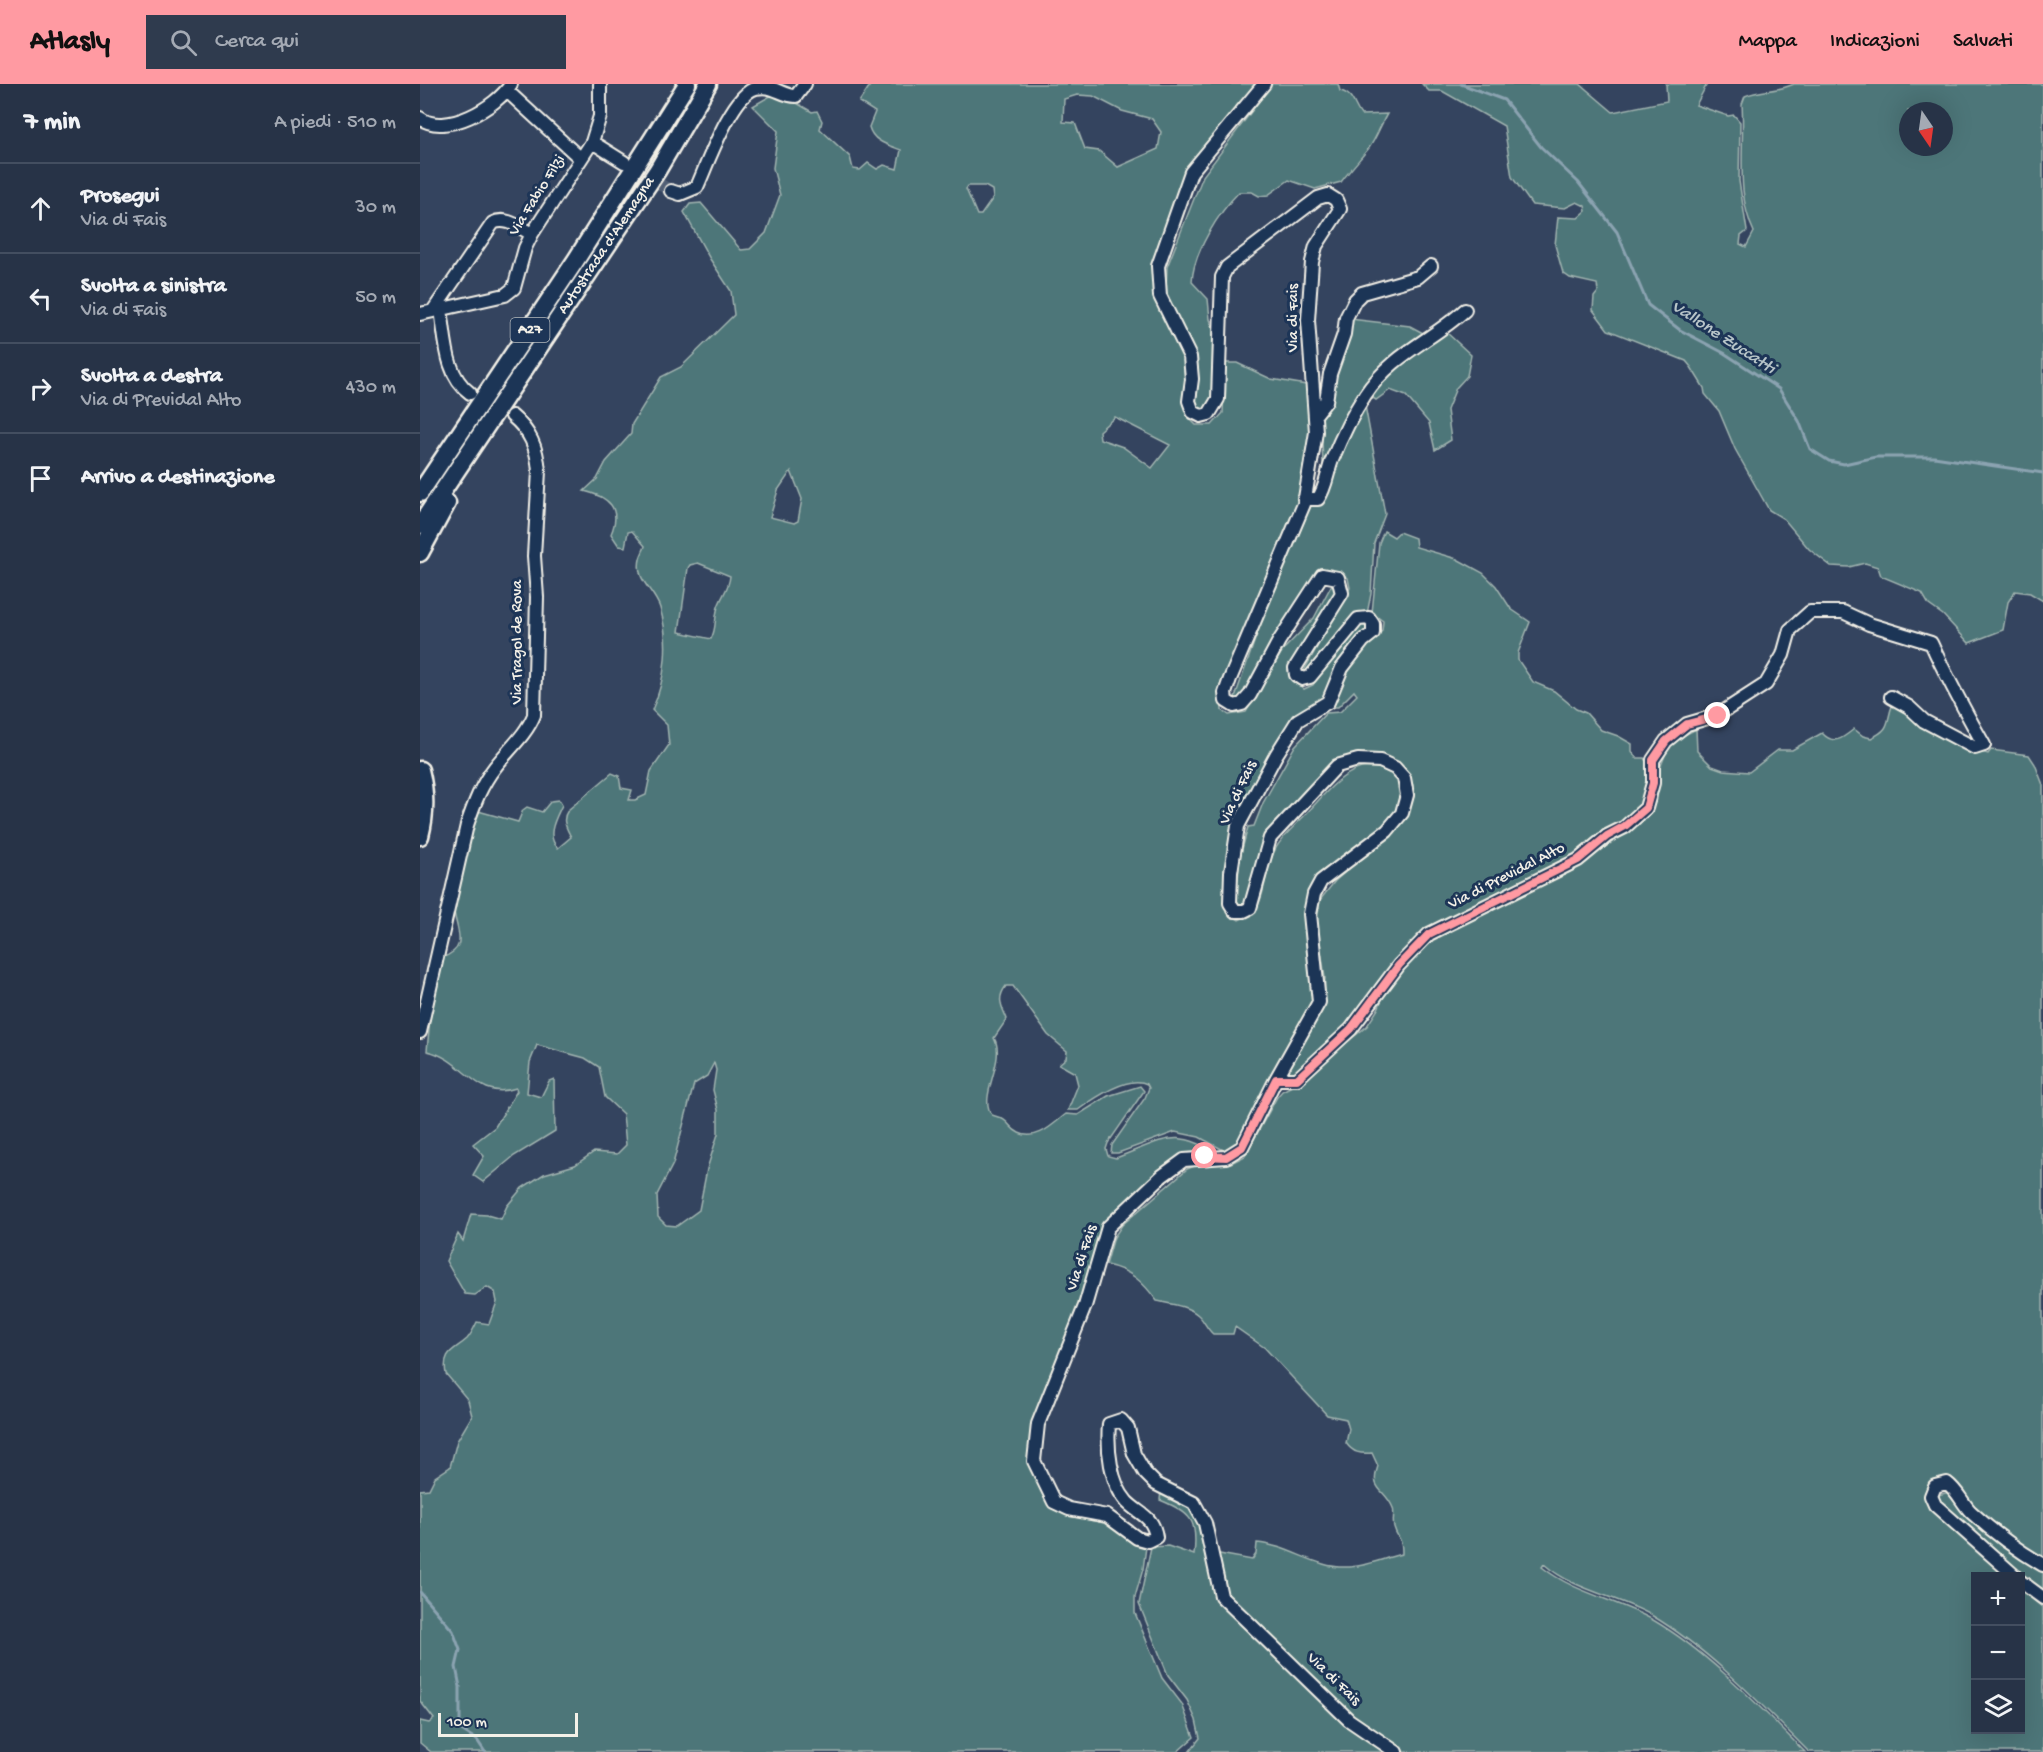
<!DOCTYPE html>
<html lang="it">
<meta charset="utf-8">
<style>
:root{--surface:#273347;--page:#2f3b4e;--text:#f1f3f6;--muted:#a4aab4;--line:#434e60;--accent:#ff9aa2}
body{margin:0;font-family:"Gochi Hand",sans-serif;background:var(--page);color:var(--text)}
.controls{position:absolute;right:18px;bottom:18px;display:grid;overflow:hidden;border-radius:0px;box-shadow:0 6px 24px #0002}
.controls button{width:54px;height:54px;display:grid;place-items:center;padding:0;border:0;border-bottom:2px solid var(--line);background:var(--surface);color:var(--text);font:30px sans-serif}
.compass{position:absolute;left:1479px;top:18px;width:54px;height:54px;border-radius:50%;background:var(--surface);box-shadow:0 6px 24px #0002;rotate:167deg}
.scale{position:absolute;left:18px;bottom:15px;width:140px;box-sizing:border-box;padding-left:6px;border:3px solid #f4f1e8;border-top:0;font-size:16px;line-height:21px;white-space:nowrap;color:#f4f1e8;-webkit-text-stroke:4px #1d3557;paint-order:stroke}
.stop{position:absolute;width:18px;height:18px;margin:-14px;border:4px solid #ff9aa2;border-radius:50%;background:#fff}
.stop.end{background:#ff9aa2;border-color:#fff;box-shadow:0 2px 6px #0008}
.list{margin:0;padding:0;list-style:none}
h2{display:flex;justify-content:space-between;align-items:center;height:78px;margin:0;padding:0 24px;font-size:26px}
h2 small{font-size:20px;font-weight:400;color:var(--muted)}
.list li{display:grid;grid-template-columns:39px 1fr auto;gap:18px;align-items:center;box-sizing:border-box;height:90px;padding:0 24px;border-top:2px solid var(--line)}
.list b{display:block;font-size:22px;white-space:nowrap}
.list p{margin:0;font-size:20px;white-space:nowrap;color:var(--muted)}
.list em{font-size:20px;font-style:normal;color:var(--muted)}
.icon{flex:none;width:33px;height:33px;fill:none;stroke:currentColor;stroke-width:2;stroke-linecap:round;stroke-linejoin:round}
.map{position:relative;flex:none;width:1623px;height:1668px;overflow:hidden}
header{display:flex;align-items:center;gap:36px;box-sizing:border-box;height:84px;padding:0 30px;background:var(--accent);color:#111}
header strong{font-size:28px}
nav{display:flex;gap:33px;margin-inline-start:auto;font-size:21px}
.search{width:420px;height:54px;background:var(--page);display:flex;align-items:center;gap:15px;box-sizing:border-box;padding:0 21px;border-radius:0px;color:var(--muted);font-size:22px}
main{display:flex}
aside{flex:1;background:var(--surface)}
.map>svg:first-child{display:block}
.green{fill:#4e7679;stroke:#a1b4b0;stroke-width:1.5;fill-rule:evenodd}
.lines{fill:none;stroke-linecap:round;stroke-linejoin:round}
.stream{stroke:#8ba3b1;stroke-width:3}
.minor-tunnel{stroke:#515e74;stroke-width:12;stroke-dasharray:12 6;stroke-linecap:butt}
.minor-casing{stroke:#f4f1e8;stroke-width:16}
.highway-casing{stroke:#f4f1e8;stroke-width:21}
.minor{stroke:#1d3557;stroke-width:12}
.highway{stroke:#1d3557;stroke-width:16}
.route{stroke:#ff9aa2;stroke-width:8}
.labels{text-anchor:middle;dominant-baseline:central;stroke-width:6;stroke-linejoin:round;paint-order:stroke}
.shield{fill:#1d3557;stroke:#b4b9bc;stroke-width:1.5}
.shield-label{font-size:15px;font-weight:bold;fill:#f4f1e8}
.street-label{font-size:16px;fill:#f4f1e8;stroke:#1d3557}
.water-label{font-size:18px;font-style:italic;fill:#b7c4c8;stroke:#1d3557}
</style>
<header>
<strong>Atlasly</strong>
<div class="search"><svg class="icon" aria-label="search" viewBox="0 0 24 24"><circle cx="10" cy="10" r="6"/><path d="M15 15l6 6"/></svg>Cerca qui</div>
<nav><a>Mappa</a><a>Indicazioni</a><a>Salvati</a></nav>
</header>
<main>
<aside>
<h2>7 min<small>A piedi · 510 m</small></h2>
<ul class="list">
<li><svg class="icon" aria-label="ahead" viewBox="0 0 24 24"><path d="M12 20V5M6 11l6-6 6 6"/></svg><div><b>Prosegui</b><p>Via di Fais</p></div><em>30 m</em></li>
<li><svg class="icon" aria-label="left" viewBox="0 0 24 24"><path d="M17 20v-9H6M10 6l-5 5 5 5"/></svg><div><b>Svolta a sinistra</b><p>Via di Fais</p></div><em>50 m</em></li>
<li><svg class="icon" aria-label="right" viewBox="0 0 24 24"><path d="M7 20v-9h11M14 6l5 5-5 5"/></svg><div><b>Svolta a destra</b><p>Via di Previdal Alto</p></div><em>430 m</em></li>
<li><svg class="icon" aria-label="arrive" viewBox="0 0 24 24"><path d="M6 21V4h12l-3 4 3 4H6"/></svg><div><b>Arrivo a destinazione</b></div></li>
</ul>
</aside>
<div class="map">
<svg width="1623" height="1668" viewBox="0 0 1623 1668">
<rect width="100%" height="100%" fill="#34445f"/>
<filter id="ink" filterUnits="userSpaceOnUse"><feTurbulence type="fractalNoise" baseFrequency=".0167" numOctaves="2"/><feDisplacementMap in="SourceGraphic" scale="12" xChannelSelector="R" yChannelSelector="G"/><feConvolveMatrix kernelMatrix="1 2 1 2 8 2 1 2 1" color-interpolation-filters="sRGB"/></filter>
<g filter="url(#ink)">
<path class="green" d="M451,0h390l-63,82 -40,116 31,85 -3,43 3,8 7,7h16l11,-12 2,-50h12l34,16 41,7 1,28 -11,80 -81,202 1,14 7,5 17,-3 37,-62 31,-32 18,-34 9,2 -49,92 12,11 9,-4 9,-16 41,-45h8l-40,68 -28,26 -61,101 -14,90 1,5 10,6 15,-7c13,-20 10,-45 22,-65 7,-13 20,-23 30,-34 26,-28 54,-67 95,-35l2,29 -90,87 2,103 -84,156 -32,-17 -24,-5 -57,21h-7l1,-8 33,-47 4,-10 -2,-4c-19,-10 -54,15 -69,26h-10l10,-25 -3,-12 -16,-9 7,-6 1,-7 -19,-16 -35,-49h-7c-10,13 -4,21 1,33l-13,19c13,22 -17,59 -2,77 19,5 15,12 27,18 18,9 35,-10 47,-19l12,1 30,-19 32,-10 4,5 -36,52 -2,6 2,7 8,2c51,-19 58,-32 108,-1l-40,5 -74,66 -76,216 24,66 12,6 39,8 37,23 -3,22 -8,28v16l27,65 20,26 12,33 -17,15h-746l-11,-9v-22l9,2 5,-4 -14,-18v-211l9,-1 6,-12 15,-10 7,-26 15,-25 -4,-16 -22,-26c-4,-23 8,-23 21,-35 4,-4 7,-11 10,-17l12,2 8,-22 -2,-10 -8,-5 -12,8 -10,-1 -19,-33 12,-27 5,7 8,-27 16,1 14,4 6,-13 15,-18 22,-14 31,-9 19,-13 23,2 9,-9 -3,-31 -18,-17 -6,-30 -14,-9 -48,-13 -7,17 -3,31 14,4 8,-16 5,-2 1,52 -41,25 -31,26 -10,-7 11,-19 -11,-12 22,-17 22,-36 -1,-3c-40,14 -51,-29 -89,-37l4,-43 10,-50c35,-11 8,-36 13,-59l24,-88 40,11 5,-12 4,-3 15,5 9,-11 8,-1 3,5c-6,13 -17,31 -4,43l13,-11c-5,-10 -10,-17 -3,-27l44,-37 7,3 2,12 11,2 -3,10h6l11,-5 5,-24 18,-26 -2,-20 -15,-15c14,-31 18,-69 8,-102 -6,-19 -25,-27 -20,-49 1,-5 4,-9 5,-13l-13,-15 -4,1 -3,15 -6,-1 -8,-12c11,-26 -2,-37 -27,-43l13,-12 9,-17 25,-28 1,-10 29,-47 20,-10 53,-52 -3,-24 -21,-32 -26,-47 6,-8 11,-1 40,47 9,-1 16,-16 14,-38 -7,-27 5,-37 -25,-25 19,-11 23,7 17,10 5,-1 5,10 -2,8 30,28 3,12 7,1 8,-7 9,6 7,-4 13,4 4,-19c-13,-5 -28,-8 -32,-23l6,-15 -16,-10zM657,11l16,1 29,15 30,8 9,13 -3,17 -40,18 -19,-16 -14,-2 -10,-26 -12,-1 1,-23zM548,102h17l7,4 1,8 -12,17h-4l-11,-26zM695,333l55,28 -18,23 -29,-21 -23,-8 -1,-8zM371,387l11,28 -4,22 -4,2 -24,-6 8,-27zM278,479l32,13c-1,13 -8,19 -12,31 -4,12 -1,21 -7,32l-32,-7 9,-64 2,-3zM294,979l2,7 -3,20 5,20v24l-11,35 -8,41 -22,16 -11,-1 -8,-8 -1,-22 16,-31 21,-80 13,-8z
M852,0h66l2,7c14,3 13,14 21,24l26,-1c-6,10 -11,25 -18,34 -9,11 -19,22 -28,34l-26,7 -26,-9 -21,15 -9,1 -7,-4h-13c-20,20 -46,61 -47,90l16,17 2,20 8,24 -4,70 -20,-5 2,-24 -28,-82 -2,-13 1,-22 36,-91z
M1002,0h158l33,28 54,-11 -1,-17h41l-11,21 32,11 6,-1 6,7 -1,59 8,50 -6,5 -1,8 6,3 8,-15c-19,-39 -9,-86 -12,-128l3,-8c16,-7 32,-4 49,-12h249v517l-13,-8 -15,-2 -7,11 -5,28 -34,13 -26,-28 -14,-10 -7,-12 -41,-17 -3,-9 -13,-4 -16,4 -18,-1 -22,-17 -25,-30 -15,-9 -34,-61 -16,-38 -14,-17 -1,-6 -13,-21 -5,-6 -78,-31 -15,-20 1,-13 4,-5 -1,-8 -27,-6 -7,-5 -8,-28 3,-28 20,1 8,-7 -1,-5 -8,-4 -12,6 -33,-3 -20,-28 -8,-51 -62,-35h-13zM1488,27h36v36h-36z
M930,235l60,7 13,7 -1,6 -32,22 -75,135 8,-32 -2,-46 6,-10z
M1026,248l25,23 -4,21 -11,12 -9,22 4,30 -16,10 -6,-27 -23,-27 -16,-6 -14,10 -8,-5 17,-22z
M944,316l21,114 -11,29 -3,51 -4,20 -53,53 -13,9 49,-88 -2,-10 -4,-3 -15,1c-25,43 -56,81 -85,123l-10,1 31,-89 39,-89 8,-19 16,-21z
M964,447l10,6 5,-5 16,6 1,9 41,12 26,14 13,13 15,23 19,13 -12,31v7l15,22 21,9 22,18 10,4 15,17 17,6 14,8v7l4,7h8l8,15v25l-40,38 -179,96 -57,70 -79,77 -10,-5 1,-4 36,-74 1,-18 -8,-58 3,-20 15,-19 70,-61 9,-24 -1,-11 -7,-13 -24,-10 -38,5 -72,74 -21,63 -12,4 -3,-6 4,-45 8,-30 6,-1 9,-23 32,-57 31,-33 14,-1 17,-17 -3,-4 -16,16h-7l28,-57 23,-19 1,-10 -11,-8 7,-70z
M1472,622l12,2 70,42 14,4 3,-4 38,5 6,9 8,21v775l-64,-48 -20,-26 -6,-4h-14l-8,27 75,67h-30v154h44l1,-141 22,19v144h-234c-49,-49 -99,-102 -158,-137 -34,-19 -78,-25 -107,-51l-2,3c32,26 76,33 111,53 55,32 107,87 152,132h-403l-60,-44 -118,-116 -10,-39 38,7 4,-6 1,-11c31,2 60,26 90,24 18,0 37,-9 55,-13 0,-19 -4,-13 -8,-27 -2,-6 1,-13 -1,-19 -8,-20 -24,-17 -15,-42l-6,-13c-12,1 -19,0 -26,-10l3,-14 -3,-10 -19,-4 -62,-67 -30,-21 -2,7h-20c-7,-6 -9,-14 -15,-19 -10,-9 -27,-11 -41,-14 -14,-19 -26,-31 -51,-36l8,-28 8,-12 65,-56 10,-4 34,-2 14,-7 32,-59 5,-6 12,-6 73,-59 11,-17 10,-24 38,-42 40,-23 104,-48 68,-48 19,-24 3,-32 8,-20 7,-8 21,-11 1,22 15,15 11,4 26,2 29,-22h14l30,-17c12,13 21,5 32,-4l9,7 8,2c20,-9 15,-15 21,-32z
M741,1407l28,15 10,12 13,65 175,169h-198l11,-14 -4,-18 -9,-20 -19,-25 -29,-71 12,-57 17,-1 26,9c4,-34 -2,-42 -34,-55z
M1529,1408l94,77v25l-100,-87 -5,-12z"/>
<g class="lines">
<path class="stream" d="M1041,0l43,16 37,47 37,35 39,50 31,73 32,25 44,23 55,36 20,32 11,28 19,12 15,3 32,-7h58l109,16
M0,1508l33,39 7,19 -4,17 4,20v42l17,11 8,12"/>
<path class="minor-tunnel" d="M207,80l44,27"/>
<g class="minor-casing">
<path id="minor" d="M844,0l-73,88 -33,94 2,30 30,61 2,22 -3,22 4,11 8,4 8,-2 9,-15 4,-122 5,-10 91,-69 10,-3 8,5 4,9 -24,37 -4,16 -4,58 8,112 -12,72 -74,175 -5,14 1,8 8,5 8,-2 8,-9 29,-54 43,-66 16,3 4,15 -47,75 1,7 6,4 8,-2 48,-58 11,-1 4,6v9l-10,8 -21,27 -14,34 -30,18 -22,35 -38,71 -7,46 -1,31 5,8h9l6,-3 20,-70 67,-72 21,-6 22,1 15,7 9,10 3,17 -5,18 -15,18 -66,50 -7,13 -4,20 9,88 -43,77 -34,68 -16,10 -42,3 -22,16 -54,51 -23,79 -47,118 -4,37 20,41 15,7 38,7 30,22 11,3 8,-4c-3,-21 -16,-22 -29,-35 -17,-19 -20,-54 -18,-78l12,-4 7,8 6,26 11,19 11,11 38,19 11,20 16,73 128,124 47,32
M87,7l74,68
M0,34c25,19 77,-11 91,-34
M172,58l32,20
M251,107l9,3 17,-7c10,-22 35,-93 59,-99 18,-4 25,8 40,8l9,-12
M21,226c5,29 4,65 29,83
M13,227l60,-88c13,-7 27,5 39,11
M0,230l85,-19 9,-7 11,-40 7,-14 60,-92 8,-26v-32
M895,331l11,-14 4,-27 14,-40 2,-16 9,-18 7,-7 56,-16 13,-11
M884,415h14c8,-11 9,-26 14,-39 9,-22 20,-45 33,-65 27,-41 66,-54 100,-85
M0,948l47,-207c7,-21 14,-40 28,-58 13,-17 31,-32 39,-52l3,-118 -3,-41 5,-85c-2,-24 -9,-40 -27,-55
M856,995h21l54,-50 48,-64 30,-31 149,-74 29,-24 18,-9 21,-19 7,-25v-23l13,-19 21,-17 31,-9 48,-31 17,-29 7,-25 20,-18h33l26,12 62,19c16,35 34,68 53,102l-9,3 -51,-27 -15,-14 -18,-10
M1595,1492l-80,-71 -4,-9 4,-10 12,-3c11,8 15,20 24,29 22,20 46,38 72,53
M1600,1497l23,17"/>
</g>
<g class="highway-casing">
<g id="highway">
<path d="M0,409l156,-233 111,-176"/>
<path id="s1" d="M0,441l237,-354 51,-87"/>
<path d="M0,469l27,-50"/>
<path d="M0,686c6,23 6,43 0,66"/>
</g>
</g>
<use href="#minor" class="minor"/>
<use href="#highway" class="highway"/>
</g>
</g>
<g class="lines" filter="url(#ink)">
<path class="route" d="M785,1072l21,1 16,-10 34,-68h21l54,-50 48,-64 30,-31 149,-74 29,-24 18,-10 21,-18 7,-25v-23l13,-19 21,-17 31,-8"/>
</g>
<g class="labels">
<rect class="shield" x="90.5" y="234" width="39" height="24" rx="4.5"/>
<g class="shield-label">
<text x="110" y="246">A27</text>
</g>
<g class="street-label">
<text transform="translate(118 112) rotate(-58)">Via Fabio Filzi</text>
<text stroke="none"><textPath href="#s1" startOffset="336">Autostrada d'Alemagna</textPath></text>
<text transform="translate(874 234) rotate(-90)">Via di Fais</text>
<text transform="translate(98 558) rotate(-90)">Via Tragol de Rova</text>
<text transform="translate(819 709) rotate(-65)">Via di Fais</text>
<text transform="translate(1087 793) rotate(-27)">Via di Previdal Alto</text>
<text transform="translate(663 1174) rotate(-72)">Via di Fais</text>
<text transform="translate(913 1596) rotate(44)">Via di Fais</text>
</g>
<g class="water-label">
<text transform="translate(1303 254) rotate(33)">Vallone Zuccatti</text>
</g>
</g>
</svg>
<div class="controls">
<button>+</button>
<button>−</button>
<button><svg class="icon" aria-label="layers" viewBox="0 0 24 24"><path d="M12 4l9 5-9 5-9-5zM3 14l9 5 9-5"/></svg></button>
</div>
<svg class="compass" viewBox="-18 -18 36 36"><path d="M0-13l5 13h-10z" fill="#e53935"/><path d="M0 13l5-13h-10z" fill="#a4aab4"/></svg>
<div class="scale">100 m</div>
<div class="stop" style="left:785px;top:1072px"></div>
<div class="stop end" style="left:1298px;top:632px"></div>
</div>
</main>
